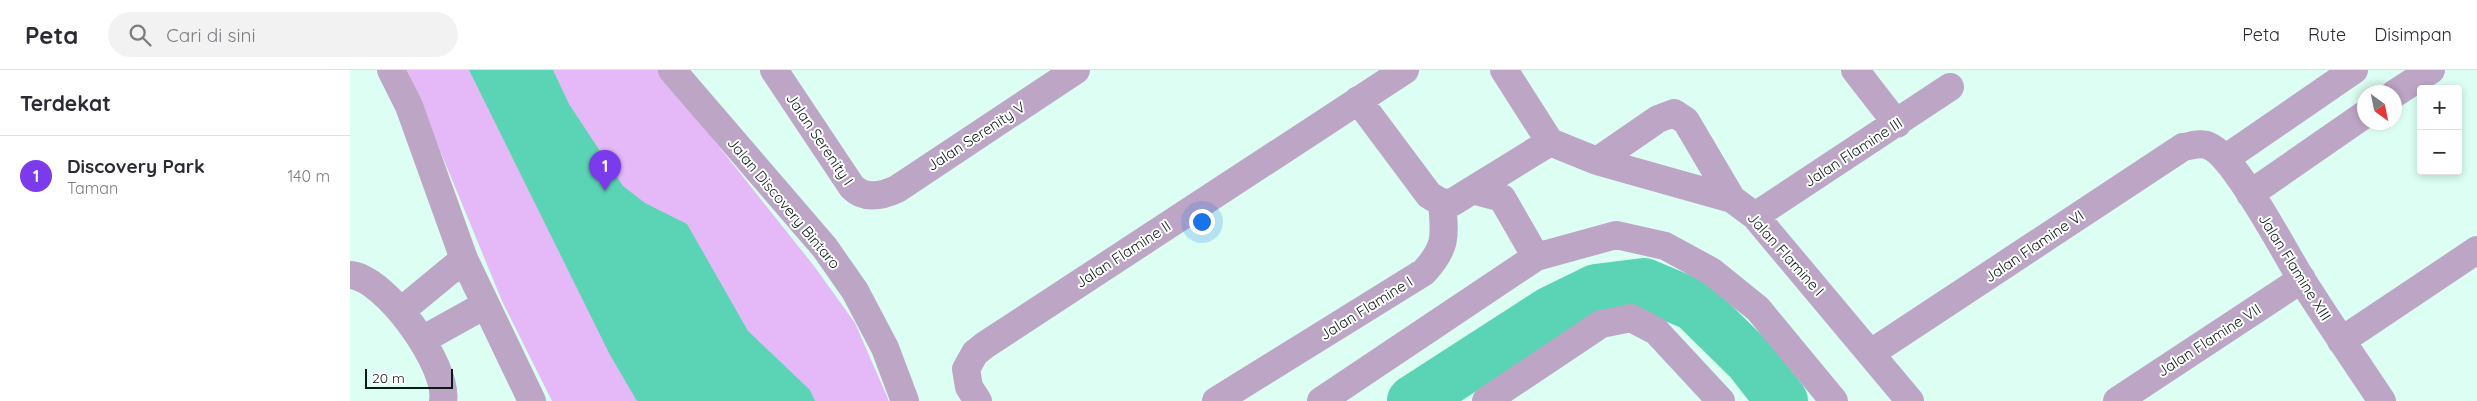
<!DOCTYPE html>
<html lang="id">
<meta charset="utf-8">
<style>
:root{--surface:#fff;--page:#f2f2f3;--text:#2b2b33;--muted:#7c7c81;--line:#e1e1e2;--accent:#7c3aed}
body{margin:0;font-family:Quicksand,sans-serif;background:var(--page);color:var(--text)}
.controls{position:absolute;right:15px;top:15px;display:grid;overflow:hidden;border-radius:5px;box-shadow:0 2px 8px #0003}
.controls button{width:45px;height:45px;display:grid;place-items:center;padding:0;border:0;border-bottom:1px solid var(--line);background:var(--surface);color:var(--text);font:25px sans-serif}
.compass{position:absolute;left:2007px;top:15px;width:45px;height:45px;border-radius:50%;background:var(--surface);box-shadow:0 2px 8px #0003;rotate:147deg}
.scale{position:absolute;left:15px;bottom:12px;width:88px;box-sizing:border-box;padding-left:5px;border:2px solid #0b1b16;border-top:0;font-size:14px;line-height:18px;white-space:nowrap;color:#0b1b16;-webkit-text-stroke:4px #fff;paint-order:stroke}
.you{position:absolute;left:851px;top:151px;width:18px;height:18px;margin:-12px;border:4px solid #fff;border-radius:50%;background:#1a73e8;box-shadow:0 0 0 8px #1a73e833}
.badge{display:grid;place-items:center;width:32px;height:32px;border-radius:50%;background:var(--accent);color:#fff;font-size:16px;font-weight:700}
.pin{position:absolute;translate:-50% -41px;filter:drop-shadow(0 1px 2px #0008)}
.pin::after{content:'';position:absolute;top:26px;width:18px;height:15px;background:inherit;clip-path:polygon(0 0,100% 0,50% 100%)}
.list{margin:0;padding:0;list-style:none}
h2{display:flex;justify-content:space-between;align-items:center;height:65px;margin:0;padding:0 20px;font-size:21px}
h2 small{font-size:16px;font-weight:400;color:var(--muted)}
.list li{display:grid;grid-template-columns:32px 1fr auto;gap:15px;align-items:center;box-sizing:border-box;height:80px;padding:0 20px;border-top:1px solid var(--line)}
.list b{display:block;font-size:19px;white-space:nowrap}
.list p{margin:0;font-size:16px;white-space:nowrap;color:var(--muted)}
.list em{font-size:16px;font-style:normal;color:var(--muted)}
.icon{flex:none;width:28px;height:28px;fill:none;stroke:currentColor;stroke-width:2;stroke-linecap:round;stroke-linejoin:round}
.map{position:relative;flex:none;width:2127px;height:331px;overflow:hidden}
header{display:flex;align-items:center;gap:30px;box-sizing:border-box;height:70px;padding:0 25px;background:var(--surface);border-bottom:1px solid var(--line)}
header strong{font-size:24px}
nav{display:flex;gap:28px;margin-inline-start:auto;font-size:18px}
.search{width:350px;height:45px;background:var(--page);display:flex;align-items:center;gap:12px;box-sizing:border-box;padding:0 18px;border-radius:28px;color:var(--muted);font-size:19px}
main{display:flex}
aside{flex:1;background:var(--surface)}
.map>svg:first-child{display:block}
.green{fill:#e5b9f7}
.water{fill:#5bd4b5}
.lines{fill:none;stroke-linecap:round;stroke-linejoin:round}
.river{stroke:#5bd4b5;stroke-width:52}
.street{stroke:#bda5c6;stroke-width:28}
.labels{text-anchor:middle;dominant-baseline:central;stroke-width:4;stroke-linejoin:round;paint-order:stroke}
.street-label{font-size:15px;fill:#0b1b16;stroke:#fff}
</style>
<header>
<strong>Peta</strong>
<div class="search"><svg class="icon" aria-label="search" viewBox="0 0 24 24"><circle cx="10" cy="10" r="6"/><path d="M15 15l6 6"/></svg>Cari di sini</div>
<nav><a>Peta</a><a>Rute</a><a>Disimpan</a></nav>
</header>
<main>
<aside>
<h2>Terdekat<small></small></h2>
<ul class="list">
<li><span class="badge">1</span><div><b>Discovery Park</b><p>Taman</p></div><em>140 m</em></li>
</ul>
</aside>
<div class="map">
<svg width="2127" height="331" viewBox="0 0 2127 331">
<rect width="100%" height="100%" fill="#dcfef3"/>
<path class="green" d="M57,0h251l156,196 41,57 34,78h-337l-50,-100z"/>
<path class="water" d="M119,0h84l16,34 54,82 22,17 42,21 61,107 62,59 5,11h-178l-27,-46z"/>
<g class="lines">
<path class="river" d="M1063,331l138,-89 45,-22 48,-6 50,21 56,55 32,41"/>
<path class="street" d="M41,0l18,36 55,153 68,142
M322,0l153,178 30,43 30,57 20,53
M424,0l78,117c13,13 30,9 45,2l179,-119
M1154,0l46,72
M1505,0l42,54
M2044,24l37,-24
M1008,30l71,95 13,8
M1200,72l47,19 135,38 23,17 155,185
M1876,88l128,-88
M1247,91l61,-42 16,-6 12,8 46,78
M1122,120l30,8 34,59
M1900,124l114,-79
M1092,133l11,-1 97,-60
M1405,146l195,-129
M0,205c35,2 99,91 93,126
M51,241l63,-52
M72,270l63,-35
M1991,271l136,-91
M1521,283l312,-206c8,-1 18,-5 26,-1 26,10 76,107 93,134 26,41 53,81 80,121
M628,331l-9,-14 -3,-18 9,-16 10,-8 420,-275
M866,331l208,-129c23,-25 21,-36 18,-69
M971,331l215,-144 80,-22 49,11 46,25 47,38 76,92
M1136,331l115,-77 30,-6 25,13 65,70
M1767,331l185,-122"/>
</g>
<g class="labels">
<g class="street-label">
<text transform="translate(626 66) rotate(-33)">Jalan Serenity V</text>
<text transform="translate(470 69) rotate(56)">Jalan Serenity I</text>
<text transform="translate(1503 82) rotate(-33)">Jalan Flamine III</text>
<text transform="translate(434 133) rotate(50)">Jalan Discovery Bintaro</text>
<text transform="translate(1684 176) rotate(-34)">Jalan Flamine VI</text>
<text transform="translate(773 184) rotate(-33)">Jalan Flamine II</text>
<text transform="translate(1436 184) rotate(48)">Jalan Flamine I</text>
<text transform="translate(1945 197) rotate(58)">Jalan Flamine XIII</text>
<text transform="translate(1016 238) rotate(-32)">Jalan Flamine I</text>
<text transform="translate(1859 270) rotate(-33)">Jalan Flamine VII</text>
</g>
</g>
</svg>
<div class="controls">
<button>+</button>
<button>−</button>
</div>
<svg class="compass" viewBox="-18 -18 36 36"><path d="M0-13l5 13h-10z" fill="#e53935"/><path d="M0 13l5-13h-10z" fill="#7c7c81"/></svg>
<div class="scale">20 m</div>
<div class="you"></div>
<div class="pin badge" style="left:255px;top:121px">1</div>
</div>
</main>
